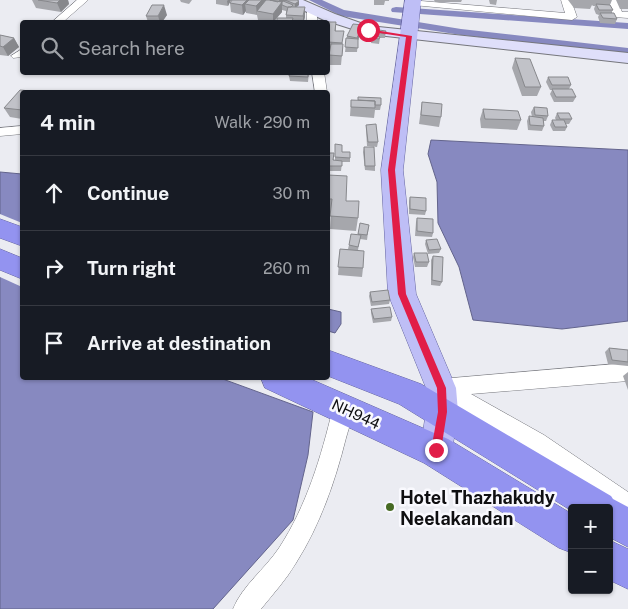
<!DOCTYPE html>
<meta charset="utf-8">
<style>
:root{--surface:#171b24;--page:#242831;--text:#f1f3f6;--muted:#9ea1a6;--line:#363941}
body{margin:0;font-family:"Public Sans",sans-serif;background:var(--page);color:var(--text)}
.controls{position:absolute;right:15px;bottom:15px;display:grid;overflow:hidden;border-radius:5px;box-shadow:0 1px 4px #0004}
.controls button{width:45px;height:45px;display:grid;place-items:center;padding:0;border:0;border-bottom:1px solid var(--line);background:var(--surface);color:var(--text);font:25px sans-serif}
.stop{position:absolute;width:15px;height:15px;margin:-11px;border:4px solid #e11d48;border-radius:50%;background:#fff}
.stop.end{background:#e11d48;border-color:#fff;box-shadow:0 1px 5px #0008}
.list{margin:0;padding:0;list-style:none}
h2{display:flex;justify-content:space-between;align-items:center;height:65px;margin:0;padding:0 20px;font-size:21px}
h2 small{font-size:16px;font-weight:400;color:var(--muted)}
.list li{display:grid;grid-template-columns:32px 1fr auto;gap:15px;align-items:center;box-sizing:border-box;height:75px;padding:0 20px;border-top:1px solid var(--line)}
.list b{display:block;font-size:19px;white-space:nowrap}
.list em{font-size:16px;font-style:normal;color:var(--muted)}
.icon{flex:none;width:28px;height:28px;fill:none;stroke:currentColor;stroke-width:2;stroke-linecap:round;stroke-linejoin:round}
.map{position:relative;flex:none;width:628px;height:609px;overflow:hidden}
.search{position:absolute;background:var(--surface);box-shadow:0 1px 4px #0004;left:20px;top:20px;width:310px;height:55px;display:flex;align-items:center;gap:12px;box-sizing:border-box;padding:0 18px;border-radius:5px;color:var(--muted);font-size:19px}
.panel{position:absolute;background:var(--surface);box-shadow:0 1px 4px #0004;left:20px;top:90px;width:310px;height:290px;border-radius:5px}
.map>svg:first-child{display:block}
.water{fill:#8789c0;stroke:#63648c}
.pier{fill:#ebecf2}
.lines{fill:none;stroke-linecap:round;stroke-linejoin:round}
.canal{fill:#8789c0;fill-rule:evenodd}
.street-casing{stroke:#75767c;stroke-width:1}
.secondary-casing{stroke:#75767c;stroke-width:2}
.primary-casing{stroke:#6565a2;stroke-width:1}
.highway-casing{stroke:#6565a2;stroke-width:1}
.street{fill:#fff;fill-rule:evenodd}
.secondary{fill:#dfdffa;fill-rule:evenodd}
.primary{fill:#bebef6;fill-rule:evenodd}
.highway{fill:#9393f0;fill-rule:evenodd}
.wall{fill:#a6a7ac;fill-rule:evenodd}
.shaded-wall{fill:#87888c}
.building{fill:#c1c2c8;stroke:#87888c}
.route{fill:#e11d48}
.poi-dot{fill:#466a23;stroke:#f9f9fe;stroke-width:2}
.labels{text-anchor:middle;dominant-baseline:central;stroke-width:5;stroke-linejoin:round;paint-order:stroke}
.street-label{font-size:15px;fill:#0f0f11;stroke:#f9f9fe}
.near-poi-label{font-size:18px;font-weight:bold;fill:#0f0f11;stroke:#f9f9fe;text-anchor:start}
</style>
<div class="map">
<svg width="628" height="609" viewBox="0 0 628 609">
<rect width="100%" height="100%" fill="#ebecf2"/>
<path class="water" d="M431,140l197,10v171l-66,8 -89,-9 -14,-53 -21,-44 -1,-41 -9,-28z
M0,172l22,2v204h198l93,34 -5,43 -15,65 -80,89h-213z
M328,309l13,3v12l-6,9 -7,-2z"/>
<path class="pier" d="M0,214l22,9v64l-22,-10z"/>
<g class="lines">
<path class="canal" d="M309,0h13l22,10 117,19 167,19v6l-167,-19 -120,-19z
M396,7l232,16v6l-236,-17 -1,-2 1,-2z"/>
<g class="street-casing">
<path id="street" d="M77,0h11l-25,22h-11z
M409,0l156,13 -4,-13h10l6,17 -5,3 -159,-15 -4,-1z
M607,0h10l5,12h6v6l-14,-1z
M312,8l5,3v11h-10v-11z
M22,49v8l-9,1 -2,-2z
M312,72h12l3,20h-12z
M22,126v8l-22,2v-8z
M628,363v18l-157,13 73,41 84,57v24l-8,-3 -90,-64 -96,-55 -3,-6 3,-6 7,-3z
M343,398l7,3c5,12 -1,26 -4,37 -11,44 -26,87 -50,125 -10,17 -23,31 -35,46h-28c9,-23 32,-40 46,-61 28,-43 42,-91 54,-140l3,-7z"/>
</g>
<g class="secondary-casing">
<path id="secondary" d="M286,0h17l32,14 34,12 259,27v10l-260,-29 -44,-14 -36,-17z"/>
</g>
<g class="primary-casing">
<path id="primary" d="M405,0h16l-18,170 13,124 40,94 2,24 -6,39 -4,12 -12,4 -12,-4 -4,-12 6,-39v-24l-38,-94 -7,-124z"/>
</g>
<g class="highway-casing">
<path id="highway" d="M0,219l22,8v19l-22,-8z
M0,249l22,9v21l-22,-9z
M328,350l93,34 190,112 2,3 15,8v40l-19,-10v-29h-37v3l-173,-107 -71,-28z
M261,378h47l140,61 124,75v39l-13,-5 -135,-85 -159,-75z
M609,540l19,9v40l-19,-9z"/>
</g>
<use href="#street" class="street"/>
<use href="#secondary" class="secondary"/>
<use href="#primary" class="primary"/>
<use href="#highway" class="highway"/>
</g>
<path class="wall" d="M32,0h36l1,4 -8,8 -25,-4z
M180,0h12l-3,4 -8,-2z
M216,0h15l-3,6 -12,-2z
M297,0l2,5 -2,2 8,10 -1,5h-27v-4l-3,4 -16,-2 -1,-5 -11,-2v-2l-3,4 -12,-3 -1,-9zM282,10l4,1v7h-9l5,-6z
M374,0h15v1h-4l-1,4h-10z
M434,0h28l-1,2h-26z
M489,0h8l-1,5 -6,-1z
M568,0h44l-2,5 3,5 -2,3 6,6 -2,5 -15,-1 -2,-6 1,-2 -3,-1 -2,-5 1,-3h-2l-1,-1 -2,4 -16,-1z
M616,0h12v9h-8z
M167,15l-5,7h-14l-2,-6z
M328,22h8v9l7,13 -2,21h-12l1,-13h-2z
M363,25l-1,5 -4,10 -1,12h-12l2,-16z
M386,31l-1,7h-5l-1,6 -8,-1 1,-5 5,-2 1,-4z
M0,35l14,3 5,9 -11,9 -8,-1z
M515,58l26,29 -4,9h-15l-10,-28z
M309,72l-1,10 -18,-1 -1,-5z
M548,77l23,8 -2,4 7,8 -3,5h-19l-4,-8 2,-4h-2l-4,-8z
M22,92v27l-12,-2 -6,-9z
M351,100l30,5 -1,5h-5l-1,8 -24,-2z
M422,102l19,15 -2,10 -20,-3z
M534,107l14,9 -2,5h-3l1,5 -2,5 -14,-1 -1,-9 2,-5 3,1 -1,-5z
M483,109l38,11 -4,10 -36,-2 -1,-9z
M557,113l15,6 -3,5h-3l1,3 -2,4h-12l-3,-6 2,-5h4l-1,-2z
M366,125l12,17 -1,5 -10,-1 -1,-17z
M335,144l7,8h8v10h-8l-1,9h-13v-18l6,7h1z
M364,147l11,19v5l-10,-1 -2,-18z
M328,175l30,43 -2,13 -26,-2 1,-17h-3z
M410,197l16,14 -1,4 -16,-1v-13z
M417,218l16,15 -1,4 -17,-1 1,-14z
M360,223l9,2 -2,15 -7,-1 -2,11 5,18 -1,9 -24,-2 2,-26h8l1,-4 9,-10z
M426,240l15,9 -2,4 -11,1 -3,-10z
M414,253l15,9 -2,5h-12l-2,-10z
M433,256l9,26 -2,4 -9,-1v-25z
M370,292l20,8 -1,4 -18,2 -2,-10z
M371,309l21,8 -1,4 -18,2 -2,-10z
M609,348l19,2v16l-20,-2 -3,-12z
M628,372v18l-5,-14z"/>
<path class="shaded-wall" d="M60,0h8l1,4 -8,8 -4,-9z
M228,0h3l-3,6 -1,-5z
M247,0h10l-12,4 1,7 -3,4 -1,-10z
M262,0h9l-14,11v4l-1,-9z
M280,0h6l-4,3v9l-9,10v-8l2,-9z
M299,1v4l-4,3v-4z
M164,5l3,10 -5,7h-2l-2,-6z
M305,7v10l-2,5v-6z
M363,25l-1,5 -5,13v-5z
M14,38l5,9 -11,9 -5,-9z"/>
<path class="building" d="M38,0h22l-3,3z
M232,0h15l-5,5 -12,-2z
M249,0h13l-6,6 -11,-2z
M266,0h3l13,2 -9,12 -16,-3z
M270,0h10l-2,2z
M285,0h12l2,1 -4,3z
M283,1l10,4 -2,2h-4l-5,-2v-3z
M596,4l14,1 3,5h-14z
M152,5h12l-6,11h-12z
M288,7h17l-2,9 -17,-1z
M600,13h14l3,6 -14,-1z
M277,18h16l-1,4h-15z
M327,22h9l-1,9h9l-2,12 -14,-1v-20z
M353,24l10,1 -6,13 -10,-2z
M379,30l7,1 -1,3 -7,-2z
M0,35l14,3 -11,9 -3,-1z
M373,35l7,2 -1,2 -7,-1z
M346,38l12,1v9l-13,-1z
M331,44h12l-1,12 -13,-1z
M515,58l15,1 11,28h-16z
M290,72h18v5l-19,-1z
M548,77h20l3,8h-19z
M552,89h20l4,8h-20z
M20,90l21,2h-19v18l-18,-2z
M358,97l23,1v7h-6v-4l-17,-1z
M351,100l24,1v7l-24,-1z
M422,102l20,2 -1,13 -20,-2z
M534,107l13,1 1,8 -13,-1z
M483,109l35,2 3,9 -36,-1z
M557,113h12l3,6h-12z
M529,116l14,2 1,8 -14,-1z
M552,120h12l3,7h-12z
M376,124l2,18h-10l-2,-17z
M335,144l7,1v7h8v6l-15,-1z
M364,147h10l1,19h-10z
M328,153h6l-1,7 9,1v5h-14z
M328,175l19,1 -1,25h13l-1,17 -28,-2 2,-17h-4z
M410,197l16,1v13l-16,-2z
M417,218l16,1v14l-16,-2z
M360,223l9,2 -2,10 -9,-1z
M351,234l10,1 -3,12 -9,-2z
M437,239l4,10 -12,1 -3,-10z
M340,249l24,2 -1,17 -25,-1z
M414,253h13l2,9h-13z
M433,256l10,1 -1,25 -10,-2z
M388,290l2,10 -18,2 -2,-10z
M390,307l2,10 -18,2 -3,-10z
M609,348l19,2v12l-16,-2z"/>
<path class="route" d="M368,29l44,7 -17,134 11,124 40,94 1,24 -6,38 -5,5 -5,-5 7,-38 -1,-24 -39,-94 -10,-124 18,-133 -40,-6z"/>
<circle class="poi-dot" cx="390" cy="507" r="5"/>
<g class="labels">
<g class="street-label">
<text transform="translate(356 414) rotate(25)">NH944</text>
</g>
<g class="near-poi-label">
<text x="400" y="497">Hotel Thazhakudy<tspan x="400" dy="21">Neelakandan</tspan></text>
</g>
</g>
</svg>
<div class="controls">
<button>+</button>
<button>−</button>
</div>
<div class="stop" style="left:368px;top:30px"></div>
<div class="stop end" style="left:436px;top:450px"></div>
<div class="search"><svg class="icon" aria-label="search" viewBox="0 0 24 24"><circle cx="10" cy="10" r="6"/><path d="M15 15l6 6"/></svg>Search here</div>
<section class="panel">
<h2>4 min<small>Walk · 290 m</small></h2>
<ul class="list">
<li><svg class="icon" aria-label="ahead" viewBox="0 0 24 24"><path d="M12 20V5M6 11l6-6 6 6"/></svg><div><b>Continue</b></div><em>30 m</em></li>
<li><svg class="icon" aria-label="right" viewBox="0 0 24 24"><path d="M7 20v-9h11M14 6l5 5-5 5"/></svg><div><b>Turn right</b></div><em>260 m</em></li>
<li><svg class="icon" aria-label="arrive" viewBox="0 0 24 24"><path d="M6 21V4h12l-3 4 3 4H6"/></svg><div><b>Arrive at destination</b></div></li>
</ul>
</section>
</div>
